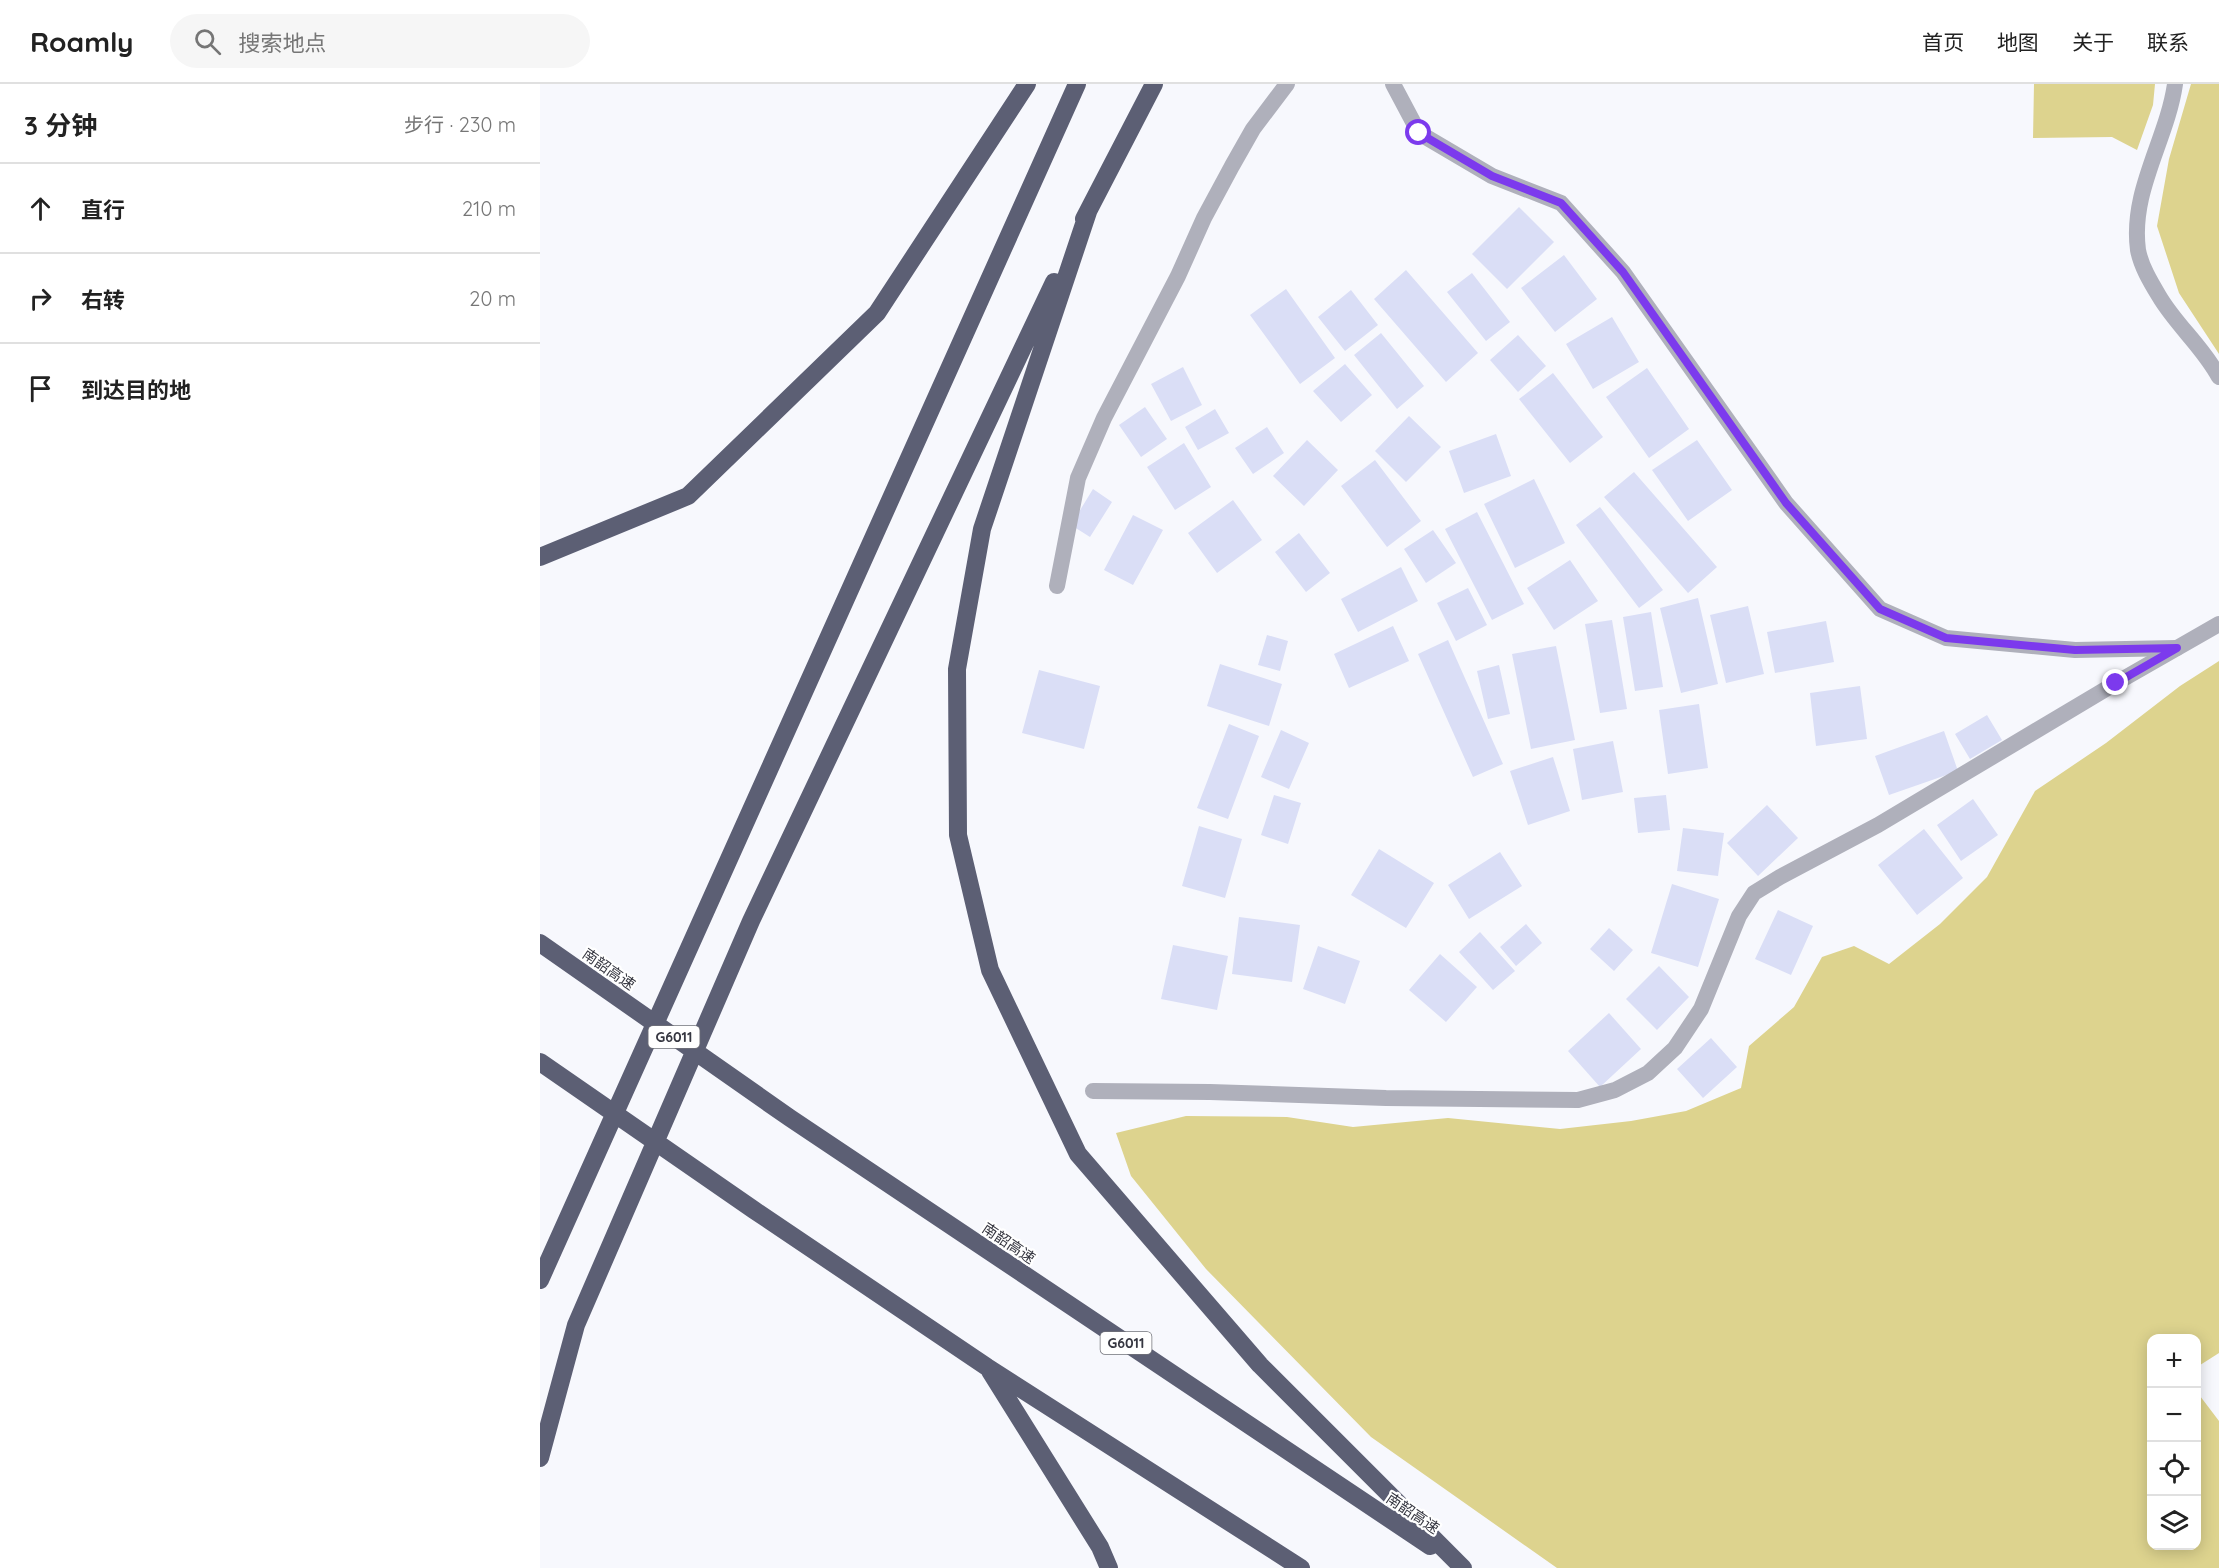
<!DOCTYPE html>
<html lang="zh">
<meta charset="utf-8">
<style>
:root{--surface:#fff;--page:#f6f6f6;--text:#222;--muted:#767676;--line:#e0e0e0}
body{margin:0;font-family:Quicksand,"Noto Sans SC",sans-serif;background:var(--page);color:var(--text)}
.controls{position:absolute;right:18px;bottom:18px;display:grid;overflow:hidden;border-radius:12px;box-shadow:0 3px 15px #0003}
.controls button{width:54px;height:54px;display:grid;place-items:center;padding:0;border:0;border-bottom:2px solid var(--line);background:var(--surface);color:var(--text);font:30px sans-serif}
.stop{position:absolute;width:18px;height:18px;margin:-14px;border:4px solid #7c3aed;border-radius:50%;background:#fff}
.stop.end{background:#7c3aed;border-color:#fff;box-shadow:0 2px 6px #0008}
.list{margin:0;padding:0;list-style:none}
h2{display:flex;justify-content:space-between;align-items:center;height:78px;margin:0;padding:0 24px;font-size:26px}
h2 small{font-size:20px;font-weight:400;color:var(--muted)}
.list li{display:grid;grid-template-columns:39px 1fr auto;gap:18px;align-items:center;box-sizing:border-box;height:90px;padding:0 24px;border-top:2px solid var(--line)}
.list b{display:block;font-size:22px;white-space:nowrap}
.list em{font-size:20px;font-style:normal;color:var(--muted)}
.icon{flex:none;width:33px;height:33px;fill:none;stroke:currentColor;stroke-width:2;stroke-linecap:round;stroke-linejoin:round}
.map{position:relative;flex:none;width:1679px;height:1484px;overflow:hidden}
header{display:flex;align-items:center;gap:36px;box-sizing:border-box;height:84px;padding:0 30px;background:var(--surface);border-bottom:2px solid var(--line)}
header strong{font-size:28px}
nav{display:flex;gap:33px;margin-inline-start:auto;font-size:21px}
.search{width:420px;height:54px;background:var(--page);display:flex;align-items:center;gap:15px;box-sizing:border-box;padding:0 21px;border-radius:33px;color:var(--muted);font-size:22px}
main{display:flex}
aside{flex:1;background:var(--surface)}
.map>svg:first-child{display:block}
.green{fill:#ddd38e}
.building{fill:#dadef6}
.lines{fill:none;stroke-linecap:round;stroke-linejoin:round}
.minor{stroke:#afb0bb;stroke-width:16}
.tertiary{stroke:#afb0bb;stroke-width:16}
.motorway{stroke:#5c5f74;stroke-width:18}
.route{stroke:#7c3aed;stroke-width:8}
.labels{text-anchor:middle;dominant-baseline:central;stroke-width:4.5;stroke-linejoin:round;paint-order:stroke}
.shield{fill:#fff;stroke:#72737a;stroke-width:1.5}
.shield-label{font-size:14px;font-weight:bold;fill:#363741}
.street-label{font-size:15px;fill:#363741;stroke:#fff}
</style>
<header>
<strong>Roamly</strong>
<div class="search"><svg class="icon" aria-label="search" viewBox="0 0 24 24"><circle cx="10" cy="10" r="6"/><path d="M15 15l6 6"/></svg>搜索地点</div>
<nav><a>首页</a><a>地图</a><a>关于</a><a>联系</a></nav>
</header>
<main>
<aside>
<h2>3 分钟<small>步行 · 230 m</small></h2>
<ul class="list">
<li><svg class="icon" aria-label="ahead" viewBox="0 0 24 24"><path d="M12 20V5M6 11l6-6 6 6"/></svg><div><b>直行</b></div><em>210 m</em></li>
<li><svg class="icon" aria-label="right" viewBox="0 0 24 24"><path d="M7 20v-9h11M14 6l5 5-5 5"/></svg><div><b>右转</b></div><em>20 m</em></li>
<li><svg class="icon" aria-label="arrive" viewBox="0 0 24 24"><path d="M6 21V4h12l-3 4 3 4H6"/></svg><div><b>到达目的地</b></div></li>
</ul>
</aside>
<div class="map">
<svg width="1679" height="1484" viewBox="0 0 1679 1484">
<rect width="100%" height="100%" fill="#f7f8fd"/>
<path class="green" d="M1494,0h121l-2,21 -16,45 -25,-13 -79,1z
M1651,0h28v270l-40,-61 -22,-67 12,-67z
M1679,577v692l-22,14 -1,-29h-44v208h44l1,-154 22,29v147h-662l-186,-131 -165,-168 -75,-93 -15,-43 70,-17 101,1 66,10 95,-9 112,11 71,-8 55,-10 55,-23 8,-42 45,-39 28,-50 32,-11 35,18 51,-40 47,-47 48,-86 71,-48 74,-57z"/>
<path class="building" d="M979,123l35,35 -47,47 -35,-35z
M1024,171l33,44 -42,33 -34,-44z
M866,186l72,83 -32,29 -72,-83z
M932,189l38,49 -24,19 -39,-49z
M746,205l49,69 -35,26 -50,-69z
M811,206l27,35 -33,26 -27,-34z
M1072,233l27,45 -46,27 -27,-45z
M841,249l43,53 -27,23 -43,-54z
M978,251l28,31 -28,26 -28,-32z
M805,280l27,31 -31,27 -28,-31z
M643,283l19,38 -31,16 -20,-37z
M1107,284l42,61 -40,29 -43,-61z
M1013,289l50,64 -33,26 -51,-64z
M605,323l22,32 -26,18 -22,-32z
M675,325l14,24 -31,17 -13,-23z
M869,332l32,31 -35,35 -31,-31z
M727,343l17,26 -31,21 -18,-26z
M956,350l15,42 -47,17 -15,-42z
M767,356l31,30 -34,36 -31,-30z
M1157,356l35,50 -44,31 -36,-51z
M644,359l27,44 -36,23 -28,-43z
M835,376l46,61 -34,26 -46,-61z
M1094,388l83,95 -29,26 -84,-96z
M994,395l31,64 -50,25 -31,-64z
M553,405l19,13 -22,35 -19,-12z
M693,416l29,40 -45,33 -29,-40z
M1060,423l63,83 -24,18 -63,-83z
M937,428l47,92 -32,16 -47,-91z
M593,431l30,15 -30,55 -29,-15z
M893,446l23,33 -30,20 -22,-34z
M759,449l31,40 -24,19 -31,-40z
M1030,476l28,41 -44,29 -27,-42z
M861,483l17,34 -60,31 -17,-33z
M928,504l19,37 -31,16 -19,-38z
M1158,514l20,86 -37,9 -21,-85z
M1208,522l16,68 -38,9 -16,-68z
M1111,528l12,75 -28,4 -12,-74z
M1072,536l15,89 -27,4 -15,-89z
M1286,537l8,41 -59,11 -8,-41z
M853,542l16,35 -60,27 -15,-34z
M727,551l21,6 -8,30 -22,-6z
M908,556l55,124 -30,13 -55,-123z
M1016,562l19,94 -44,9 -19,-95z
M680,580l62,20 -13,42 -62,-20z
M959,581l11,49 -22,5 -11,-48z
M499,586l61,16 -16,63 -62,-16z
M1320,602l7,53 -51,7 -6,-53z
M1159,620l9,64 -40,6 -9,-64z
M1447,631l15,25 -32,19 -15,-25z
M689,640l30,12 -31,83 -31,-11z
M741,646l28,13 -20,46 -28,-12z
M1404,647l14,40 -69,24 -14,-39z
M1073,657l10,51 -41,8 -9,-51z
M1013,673l17,54 -42,14 -18,-54z
M734,711l27,8 -13,41 -27,-9z
M1126,711l4,35 -32,3 -4,-35z
M1433,715l25,36 -37,26 -24,-36z
M1227,721l31,33 -40,38 -31,-33z
M659,742l43,13 -17,59 -43,-12z
M1143,744l41,5 -6,43 -41,-5z
M1384,745l39,49 -46,37 -39,-50z
M839,765l55,34 -28,45 -55,-33z
M960,768l22,34 -53,33 -21,-34z
M1132,800l47,15 -21,68 -47,-14z
M1238,826l35,16 -22,49 -36,-16z
M699,833l61,8 -8,57 -60,-8z
M986,840l16,19 -26,23 -16,-19z
M1069,844l24,22 -19,21 -24,-22z
M940,848l35,39 -22,19 -34,-38z
M633,861l55,11 -11,54 -56,-11z
M778,862l42,15 -15,43 -42,-15z
M900,870l37,33 -31,35 -37,-32z
M1119,882l30,31 -32,33 -31,-31z
M1069,929l32,36 -41,38 -32,-36z
M1171,954l26,29 -34,31 -26,-29z"/>
<g class="lines">
<path class="minor" d="M853,0l26,49 73,43 69,27 62,69 163,231 94,106 66,29 129,12 102,-2
M1635,0c-8,56 -45,107 -37,166 3,16 12,31 21,46 17,29 44,51 60,81
M517,502l21,-108 26,-60 74,-142 26,-58 28,-52 21,-37 34,-45"/>
<path class="tertiary" d="M553,1007l117,1 176,6 192,2 37,-10 33,-17 27,-25 26,-39 38,-93 15,-23 26,-16 98,-52 238,-142 103,-59"/>
<path class="motorway" d="M549,125l-107,320 -25,140 1,166 32,135 88,184 182,211 203,203
M544,135l70,-135
M0,473l148,-61 189,-183 150,-229
M0,859l250,175 640,428
M0,978l214,148 233,157 314,201
M0,1196l537,-1196
M450,1287l110,176 9,21
M0,1374l36,-133 175,-404 303,-639"/>
</g>
<g class="lines">
<path class="route" d="M879,49l73,43 69,27 62,69 163,231 94,106 66,29 129,12 102,-2 -61,35"/>
</g>
<g class="labels">
<g class="shield">
<rect x="108.5" y="942" width="51" height="22" rx="4.5"/>
<rect x="560.5" y="1248" width="51" height="22" rx="4.5"/>
</g>
<g class="shield-label">
<text x="134" y="953">G6011</text>
<text x="586" y="1259">G6011</text>
</g>
<g class="street-label">
<text transform="translate(69 885) rotate(35)">南韶高速</text>
<text transform="translate(469 1159) rotate(34)">南韶高速</text>
<text transform="translate(873 1429) rotate(34)">南韶高速</text>
</g>
</g>
</svg>
<div class="controls">
<button>+</button>
<button>−</button>
<button><svg class="icon" aria-label="locate" viewBox="0 0 24 24"><circle cx="12" cy="12" r="6"/><path d="M12 2v4M12 18v4M2 12h4M18 12h4"/></svg></button>
<button><svg class="icon" aria-label="layers" viewBox="0 0 24 24"><path d="M12 4l9 5-9 5-9-5zM3 14l9 5 9-5"/></svg></button>
</div>
<div class="stop" style="left:879px;top:49px"></div>
<div class="stop end" style="left:1576px;top:599px"></div>
</div>
</main>
